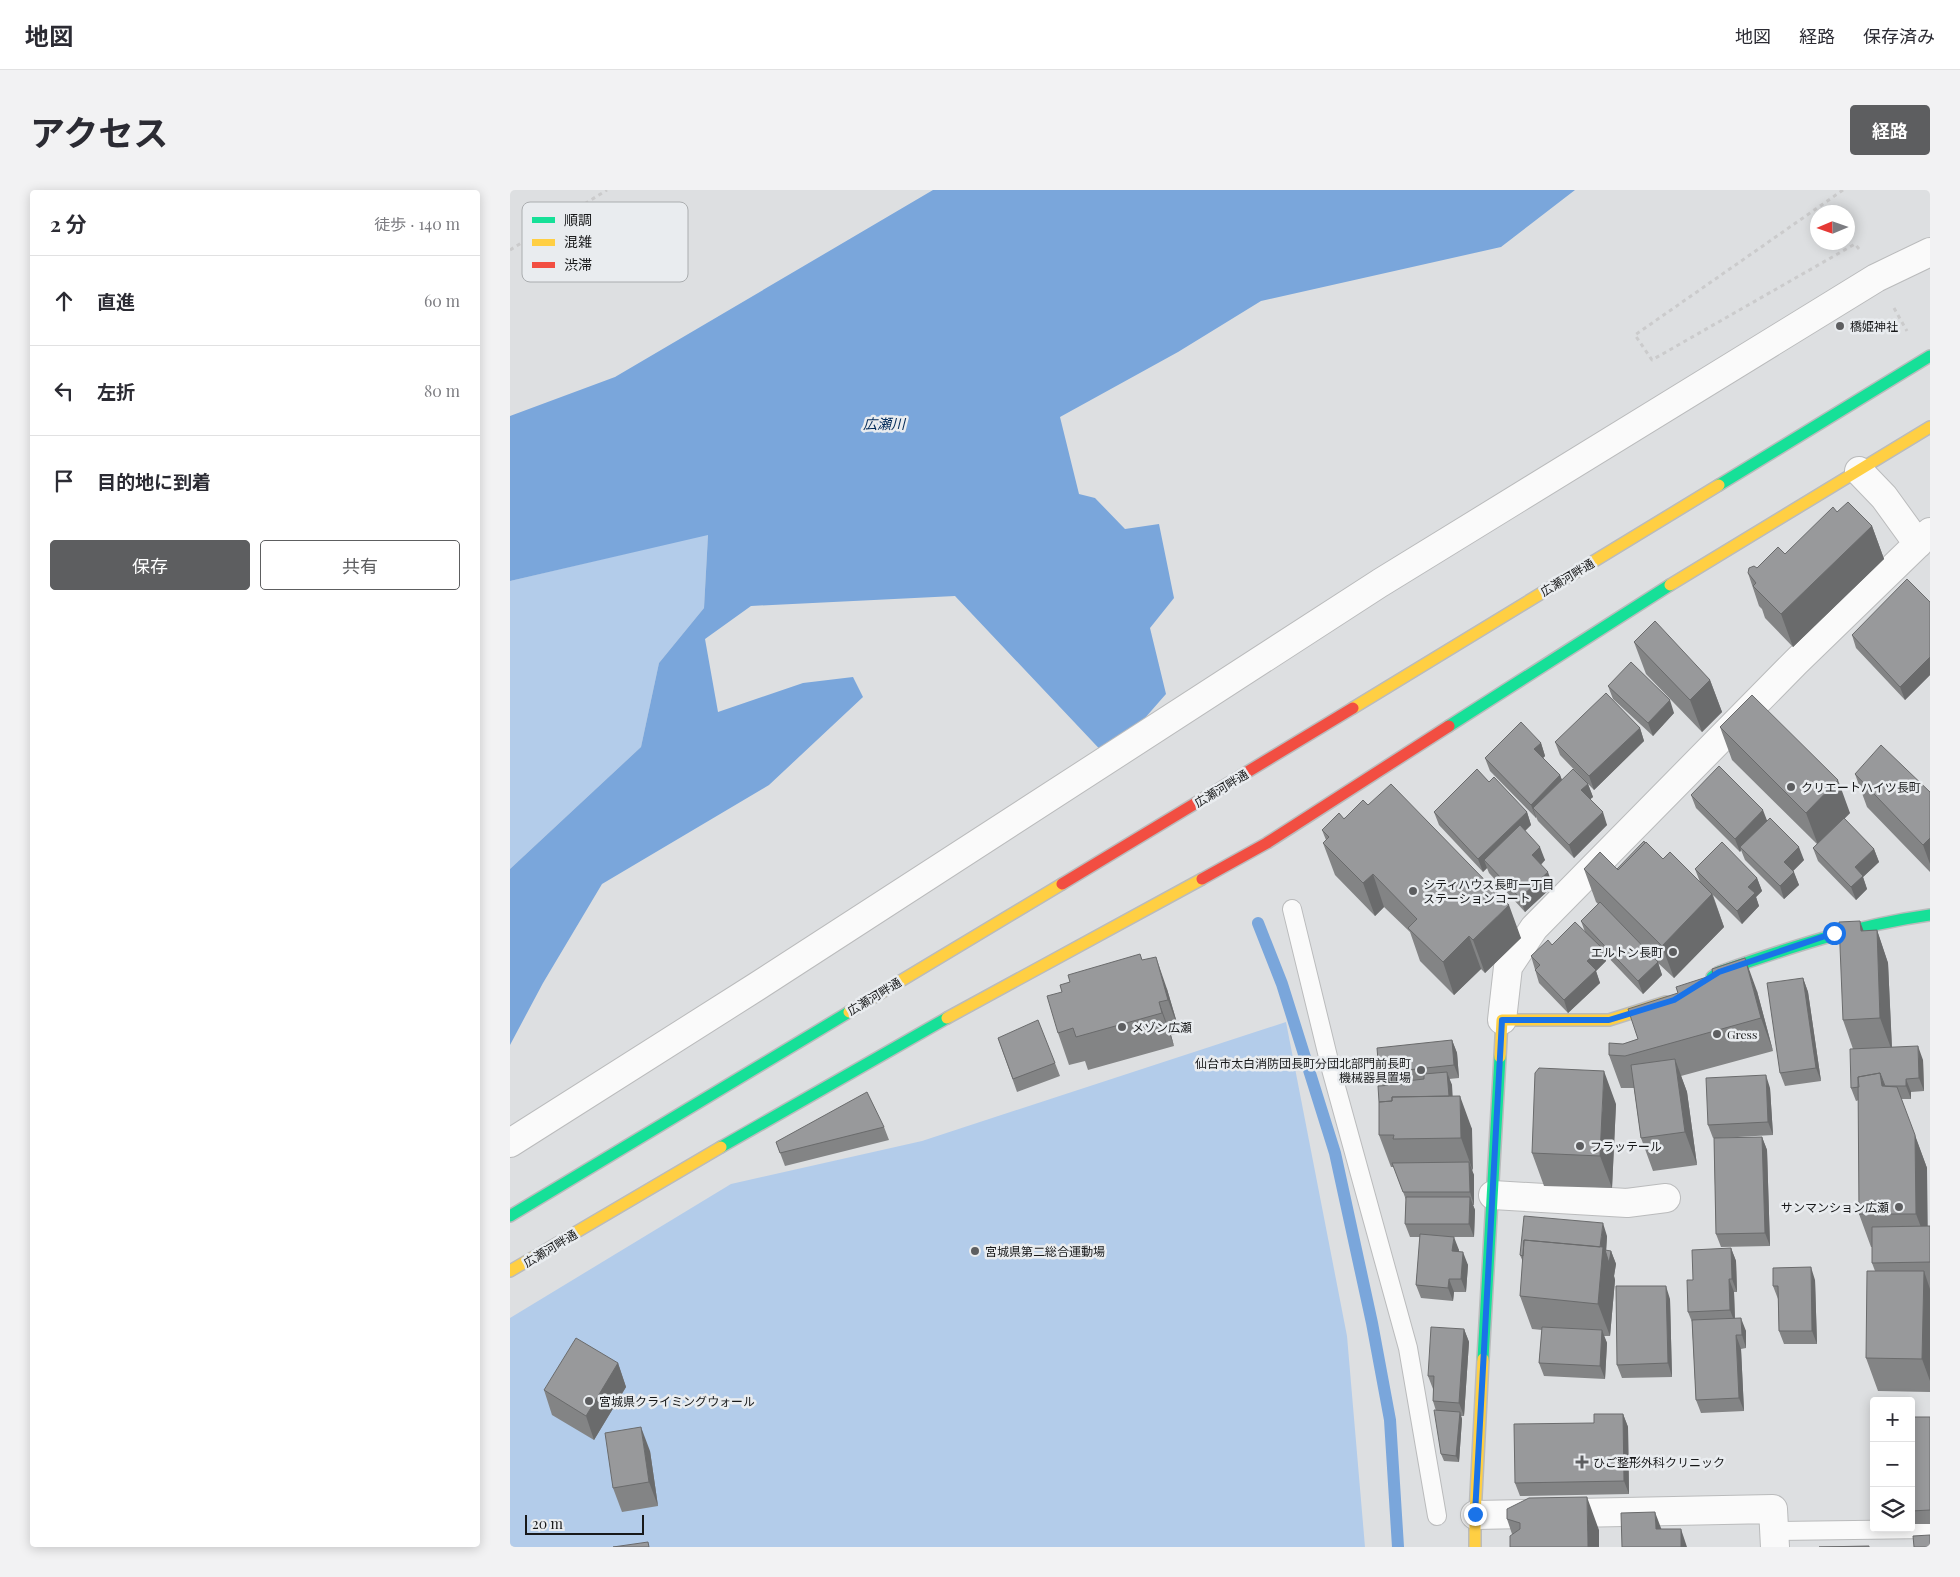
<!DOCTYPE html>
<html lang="ja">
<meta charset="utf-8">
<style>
:root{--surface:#fff;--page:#f2f2f3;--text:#2b2b33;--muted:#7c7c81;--line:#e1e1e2;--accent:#5d5e60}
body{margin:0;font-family:"Playfair Display","Noto Sans JP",serif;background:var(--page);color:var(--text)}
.controls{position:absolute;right:15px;bottom:15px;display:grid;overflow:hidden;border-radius:5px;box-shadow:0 2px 12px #0003}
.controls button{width:45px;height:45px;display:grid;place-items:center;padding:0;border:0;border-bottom:1px solid var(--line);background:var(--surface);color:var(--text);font:25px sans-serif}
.compass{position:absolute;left:1300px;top:15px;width:45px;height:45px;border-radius:50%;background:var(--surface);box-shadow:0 2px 12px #0003;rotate:268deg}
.scale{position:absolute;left:15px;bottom:12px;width:119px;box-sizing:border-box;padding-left:5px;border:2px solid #18191a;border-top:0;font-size:14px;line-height:18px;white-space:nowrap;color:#18191a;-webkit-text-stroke:4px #e9ecef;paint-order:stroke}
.stop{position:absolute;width:15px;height:15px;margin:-11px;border:4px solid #1a73e8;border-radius:50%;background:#fff}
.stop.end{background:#1a73e8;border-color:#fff;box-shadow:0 1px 5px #0008}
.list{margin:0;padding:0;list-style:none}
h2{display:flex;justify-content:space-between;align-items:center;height:65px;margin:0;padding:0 20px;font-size:21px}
h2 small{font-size:16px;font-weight:400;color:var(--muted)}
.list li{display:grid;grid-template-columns:32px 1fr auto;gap:15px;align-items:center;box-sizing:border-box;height:90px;padding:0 20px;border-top:1px solid var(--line)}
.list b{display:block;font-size:19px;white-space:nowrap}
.list em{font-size:16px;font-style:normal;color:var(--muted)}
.actions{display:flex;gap:10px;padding:15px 20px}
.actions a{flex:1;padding:11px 0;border:1px solid var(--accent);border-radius:5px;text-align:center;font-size:18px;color:var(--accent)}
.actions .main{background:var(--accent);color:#fff}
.icon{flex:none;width:28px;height:28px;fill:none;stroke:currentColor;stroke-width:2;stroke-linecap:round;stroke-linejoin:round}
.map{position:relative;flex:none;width:1420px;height:1357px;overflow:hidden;border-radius:5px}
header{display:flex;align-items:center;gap:30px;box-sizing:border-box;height:70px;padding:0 25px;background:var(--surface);border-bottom:1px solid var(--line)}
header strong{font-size:24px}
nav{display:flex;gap:28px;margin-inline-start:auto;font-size:18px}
.intro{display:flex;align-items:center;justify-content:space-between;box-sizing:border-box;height:120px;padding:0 30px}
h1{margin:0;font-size:35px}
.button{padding:12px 22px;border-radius:5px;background:var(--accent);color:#fff;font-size:18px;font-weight:700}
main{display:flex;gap:30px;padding:0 30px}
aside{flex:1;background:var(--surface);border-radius:5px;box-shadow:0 2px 12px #0003}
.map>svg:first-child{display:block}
.green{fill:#b3ccea}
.water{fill:#7aa6db}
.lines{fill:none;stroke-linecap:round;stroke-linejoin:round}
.stream{stroke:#7aa6db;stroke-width:12}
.lane-casing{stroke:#babbbc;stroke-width:20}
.street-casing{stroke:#babbbc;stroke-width:30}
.fast-casing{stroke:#babbbc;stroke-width:14}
.slow-casing{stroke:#babbbc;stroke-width:14}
.jam-casing{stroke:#babbbc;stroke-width:14}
.path{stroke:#cbcbcc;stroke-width:3;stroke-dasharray:4 4;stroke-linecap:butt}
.lane{stroke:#fafafa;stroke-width:18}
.street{stroke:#fafafa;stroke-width:28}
.fast{stroke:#16e098;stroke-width:11}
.slow{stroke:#ffcf43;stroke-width:11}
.jam{stroke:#f24e42;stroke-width:11}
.wall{fill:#838485}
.shaded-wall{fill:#6a6b6c}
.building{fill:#98999b;stroke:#6a6b6c}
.route{stroke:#1a73e8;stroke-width:6}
.poi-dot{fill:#5d5e60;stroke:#e9ecef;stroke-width:2}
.labels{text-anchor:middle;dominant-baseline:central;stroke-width:5;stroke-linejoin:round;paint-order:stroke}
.poi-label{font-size:12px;fill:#18191a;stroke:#e9ecef;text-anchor:start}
.street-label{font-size:12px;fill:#18191a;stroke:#e9ecef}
.water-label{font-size:14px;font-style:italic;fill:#002a59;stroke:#e9ecef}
.key{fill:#e9ecef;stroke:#aaadaf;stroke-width:1}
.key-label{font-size:14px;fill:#18191a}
</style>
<header>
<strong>地図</strong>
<nav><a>地図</a><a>経路</a><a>保存済み</a></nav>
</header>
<div class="intro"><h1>アクセス</h1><a class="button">経路</a></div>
<main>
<aside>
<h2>2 分<small>徒歩 · 140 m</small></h2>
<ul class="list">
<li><svg class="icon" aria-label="ahead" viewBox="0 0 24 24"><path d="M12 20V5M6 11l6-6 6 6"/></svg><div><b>直進</b></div><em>60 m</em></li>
<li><svg class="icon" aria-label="left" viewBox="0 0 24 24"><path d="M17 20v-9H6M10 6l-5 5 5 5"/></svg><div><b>左折</b></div><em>80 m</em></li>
<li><svg class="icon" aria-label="arrive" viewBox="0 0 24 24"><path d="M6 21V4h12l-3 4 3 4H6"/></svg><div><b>目的地に到着</b></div></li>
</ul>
<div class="actions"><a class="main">保存</a><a>共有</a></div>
</aside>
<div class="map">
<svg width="1420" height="1357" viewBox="0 0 1420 1357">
<rect width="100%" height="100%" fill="#dddfe1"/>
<path class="green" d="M198,344l-4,74 -45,55 -18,84 -131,122v-288z
M776,832l61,314 18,211h-855v-229l221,-134 191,-43z"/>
<path class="water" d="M423,0h642l-74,57 -240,54 -83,51 -118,65 19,77 16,4 30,31 34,-5 15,74 -24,30 16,66 -57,65 -154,-163 -204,10 -46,33 13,73 85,-29 50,-6 10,20 -94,88 -167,99 -59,99 -33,62v-176l131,-122 18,-84 45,-55 4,-73 -198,46v-165l105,-39z"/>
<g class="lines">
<path class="stream" d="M748,733l24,61 53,169 37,170 18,97 8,127"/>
<g class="lane-casing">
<path id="lane" d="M782,719l39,160 77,279 29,168
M1264,1341l156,-2"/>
</g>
<g class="street-casing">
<path id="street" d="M1349,281l25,26 34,47
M992,830l6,-53 26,-39 262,-266 134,-130
M0,953l246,-156 624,-404 496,-305 54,-26
M983,1005l134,8 39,-5
M965,1325l298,-6 2,38"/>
</g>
<g class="fast-casing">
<path id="fast" d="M1209,295l211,-129
M939,536l221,-141
M1202,787l7,-5c69,-24 138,-47 211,-57
M211,957l226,-129
M0,1026l339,-204
M973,1169l17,-302"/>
</g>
<g class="slow-casing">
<path id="slow" d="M1160,395l260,-158
M843,518l366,-223
M339,822l213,-128
M437,828l255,-139
M990,867l2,-37h107l57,-18
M0,1081l211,-124
M965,1357v-32l8,-156"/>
</g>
<g class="jam-casing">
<path id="jam" d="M692,689l65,-36 182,-117
M552,694l291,-176"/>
</g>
<path class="path" d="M1333,0l-208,145 17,25 203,-116 4,5
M0,60l97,-60
M1384,118l13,23"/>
<use href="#lane" class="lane"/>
<use href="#street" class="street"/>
<use href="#fast" class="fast"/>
<use href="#slow" class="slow"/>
<use href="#jam" class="jam"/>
</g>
<path class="wall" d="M1327,322l35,14 12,33 -91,88 -28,-29 -3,-9 -3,-3 -11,-33 9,-5 28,-14z
M1420,412v73l-25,25 -49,-52 -4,-13z
M1124,452l76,38 12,32 -20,20 -56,-58z
M1098,496l66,27 -21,23 -40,-37z
M1210,537l130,86 -6,6 30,30 5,13 -16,15 4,12 -11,11 -38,-39 -5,-13 4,-4 -85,-84z
M1130,538l4,13 -50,49 -34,-35 -5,-13z
M1031,553l4,13 -2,2 17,17 2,5 26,4 5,13 -3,2 17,26 -33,33 -36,-37 -2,-4v1l-46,-47 -5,-13z
M1345,584l75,18v80l-63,-65z
M979,592l38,30 4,13 -6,6 20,29 -4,5 12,21 -28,26 -36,-39 -2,-5 -4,4 -44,-47 -5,-13z
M1181,605l76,26 37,39 -11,11 6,14 -15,14 -39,-39 -4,-10 -1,2 -44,-44z
M858,615l153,133 -36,35 -4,-4 -27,26 -34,-34 -10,-29 -26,-25 -9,9 -40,-41 -12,-32 3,-3 -4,-10z
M1153,669l37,23 -5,-13 62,9 5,13 -6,6 3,9 -17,18 -29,-29 11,32 -50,51 -16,-15 4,12 -19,19 -40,-42 3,9 -10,10 4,12 -32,30 -29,-30 -8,-27 21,-11 33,-13 -4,-11 17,-17 -2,-2 -12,-33h33z
M1367,740l11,33 4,84 31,13 1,31 -13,1v7h-10l26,69v58h3v166l-52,-1 -12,-33 9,-87 -3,-8v-16h-1l-12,-33v-114l-3,1 -5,-13 2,-39 -10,-29 21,-89z
M632,770l25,29 13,44 -9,2 3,11 -86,24 -3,-9 -16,4 -11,-32 4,-41 8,-10z
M1293,788l5,14 13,89 -36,5 -5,-13z
M1247,801l16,60 -92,25 6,16 10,73 -44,6 -12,-33 -7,-50h-13l-12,-33 14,-11 15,-5z
M488,848l57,25 5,13 -43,16z
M942,850l5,13 2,25 -10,1 3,6v11l20,33v42l2,4v30h-1l2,5 -1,27h-25l10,13v2l9,13 -2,27h-12l-1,9 -32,-3 -5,-13 4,-48h-10l-5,-13 1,-24 -12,-33h-3l-12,-32v-33l4,-16 -4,-13z
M1260,898l3,47 -53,3 42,-1 5,13 3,96 -49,1 -5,-13 -2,-96h-1l-5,-13z
M1106,914l-4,84 -68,-2 -12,-33z
M374,937l5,13 -104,26 -9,-24z
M1097,1046l-1,15h5l5,13 -2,12 1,4 -5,56h-6l3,7 -2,36 -61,-3 -5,-13 3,-33 -10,-1 -12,-33 3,-34 -3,-7z
M1221,1058l5,13 1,31h-3l1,26 11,13v17l-5,1 3,62 -43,2 -5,-13 -4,-78 -4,-10 5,-32z
M1305,1090l2,64h-33l-5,-13 -1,-32 -5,-13z
M1160,1109l2,78 -50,1 -5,-13z
M954,1139l5,13 -5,74h-3l1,3 -3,43 -15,-1 -3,-7 -5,-43 -3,-10v-12l-5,-13z
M108,1173l8,24 -32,53 -42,-25 -8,-25z
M1113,1224l5,13 1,67 -109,2 -5,-13 79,-60z
M1401,1227h19v107h-19z
M140,1261l8,55 -36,6 -9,-24z
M997,1329l92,11 -87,4z"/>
<path class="shaded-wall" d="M1362,336l12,33 -91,88 -12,-33z
M1420,467v18l-25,25 -5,-13z
M1200,490l12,32 -20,20 -12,-32z
M1160,510l4,13 -21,23 -5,-13z
M1130,538l4,13 -50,49 -5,-14z
M1031,553l4,13 -6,6 -5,-13z
M1050,585l5,13 -32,20 3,9v1l-5,-13z
M1328,590l12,33 -32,32 -12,-32z
M1078,594l5,13 -7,6 -5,-13z
M1253,620l5,13 -28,24 1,3 -1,2 -5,-13z
M1017,622l4,13 -42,40 -5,-5 3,8 -4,4 -5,-13z
M1093,622l4,13 -33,33 -5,-13z
M1420,648v26l-7,-19z
M1030,657l5,13 -8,8 -5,-13z
M1289,657l5,13 -15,15 -5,-13z
M1364,659l5,13 -16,15 4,12 -11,11 -5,-13 4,-20z
M1038,682l5,14 -28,26 -5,-14z
M1284,682l5,13 -15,14 -4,-13z
M863,684l11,33 -9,9 -12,-33z
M1247,688l5,13 -6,6 3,9 -17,18 -5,-13 11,-24z
M1202,704l12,33 -50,51 -12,-32z
M999,715l12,33 -36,35 -12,-33z
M1350,731l12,33 -11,-23z
M1367,740l11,33 4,88 -12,-33z
M959,746l12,33 -27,26 -11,-33z
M1092,758l4,13 -10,10 4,12 -32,30 -4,-13 23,-39z
M646,767l11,32 13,44 -12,-33z
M1235,768l12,33 16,60 -12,-33z
M1148,772l4,13 -19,19 -5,-13z
M1293,788l5,14 13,89 -5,-13z
M649,812l12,33 3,11 -12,-33z
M942,850l5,13 2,25 -5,-13z
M1408,856l5,14 1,31 -5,-13z
M1165,869l12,33 10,73 -12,-33z
M1094,881l12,33 -4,84 -12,-32z
M937,882l5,13 2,33 -5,-13z
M1370,883l12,33 -10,-20z
M1256,885l4,13 3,47 -5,-13z
M1396,889l5,13v7l-5,-13z
M950,906l12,33 1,42 -12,-33z
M1405,945l12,33 1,78 -12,-32z
M1252,947l5,13 3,96 -5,-13z
M959,972l5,13v30l-4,-13z
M960,1007l5,13 -1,27 -5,-13z
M1093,1033l4,13 -1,17 5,-2 5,13 -2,12 1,4 -5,56 -12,-32 2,-54z
M944,1047l5,13 -2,14 -5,-13z
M1221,1058l5,13 1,31 -5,-13z
M953,1062l5,13 -2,27 -5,-13z
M1301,1077l4,13 2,64 -5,-13z
M1414,1081l6,18v92l-8,-22z
M939,1089l5,13 -1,9 -5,-13z
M1219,1089l5,13 1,31 -5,-13z
M1156,1096l4,13 2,78 -4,-14z
M1231,1128l5,13v17l-4,-13z
M954,1139l5,13 -5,74 -5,-13z
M1092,1140l5,13 -2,36 -5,-13z
M1226,1145l5,14 3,62 -5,-13z
M108,1173l8,24 -32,53 -8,-24z
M950,1222l2,7 -3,43 -3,-6z
M1113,1224l5,13 1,67 -5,-13z
M131,1237l9,24 8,55 -9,-24z
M1077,1307l12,33v17h-11z
M1145,1322l12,32 -11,-15z
M1171,1339l6,18h-6z"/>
<path class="building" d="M1338,312l24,24 -91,88 -28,-28 3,-3 -8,-10 1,-5 5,-2 3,2 21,-21 7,7 48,-47 4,5z
M1397,389l23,23v55l-30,30 -48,-52z
M1145,431l55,59 -20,20 -56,-58z
M1121,472l39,38 -22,23 -40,-37z
M1096,503l34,35 -51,48 -34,-34z
M1242,505l86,85 -32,33 -86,-86z
M1011,532l20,21 -7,6 26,26 -29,30 -46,-47z
M1371,555l49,47v46l-7,7 -68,-71z
M1209,576l44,44 -28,29 -44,-44z
M967,579l12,13 5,-5 33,35 -49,47 -44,-47z
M1063,579l15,15 -7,6 22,22 -34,33 -36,-37z
M881,594l118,121 -36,35 -4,-4 -26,26 -35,-34 9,-9 -44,-45 -10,9 -40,-40 6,-6 -7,-7 17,-17 5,6 19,-19 5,5z
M1260,628l29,29 -15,15 10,10 -14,14 -40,-39z
M1334,628l30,31 -19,18 8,9 -12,11 -38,-39z
M1010,635l20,22 -8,8 16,17 -28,26 -36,-38z
M1134,651l1,2 -27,27 -1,-1z
M1136,652l17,17 7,-7 42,42 -50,52 -78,-77 16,-17 18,18z
M1212,652l35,36 -9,9 7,6 -18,18 -42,-42z
M1090,712l58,60 -20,19 -57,-60z
M1350,731l1,10 16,-1 3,88 -37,2 -4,-98z
M1065,732l27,26 -15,13 9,9 -32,30 -29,-30 5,-5 -9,-9 17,-16 4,5z
M630,764l2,6 14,-3 12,43 -9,2 3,11 -86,24 -3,-9 -15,5 -11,-37 15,-4 -2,-7 10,-3 -2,-7z
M1235,768l16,60 -136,38 -16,-1v-12l14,1 15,-5 -10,-30 50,-16 -2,-6 37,-12 -1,-6z
M1293,788l13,90 -36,5 -13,-90z
M528,830l17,43 -42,16 -15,-41z
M942,850l2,25 -75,8 -2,-25z
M1408,856l1,32 -13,1v7h-21l-5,-13 -22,4 1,10 -8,1 -1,-39z
M1165,869l10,73 -44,6 -10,-73z
M1029,878l65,3 -4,85 -68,-3 3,-80z
M937,882l2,24 -57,1v4l-13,1 -1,-16 30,-2 -1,-3 17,-2v-5z
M1370,883l2,13 15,1 18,48 1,79h-57l-1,-137z
M1256,885l2,47 -60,3 -2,-47z
M357,902l17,35 -104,26 -4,-11z
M950,906l1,42 -68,1 1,-4h-15v-33l13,-1v-4z
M1252,947l3,96 -49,1 -2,-96z
M959,972l1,30h-67l-11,-29z
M896,1007h64l-1,27h-64z
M1014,1026l79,7 -3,24 -76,-7 -1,16 -3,-1z
M1420,1036v36l-58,1v-36z
M910,1044l34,3 -2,14 11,1 -2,27h-12l-1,9 -32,-3z
M1014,1050l79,7 -5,57 -78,-8z
M1221,1058l1,31h-3l1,31 -42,2 -1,-32h6l-1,-30z
M1095,1060l6,1 -2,12z
M1301,1077l1,64h-33l-1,-45h-5v-18z
M1357,1081h57l-2,88 -56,-1z
M1106,1096h50l2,77 -51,2z
M1231,1128l1,17h-6l3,63 -43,2 -4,-80z
M921,1137l33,2 -5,74 -26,-2 1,-25h-6z
M1032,1137l60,3 -2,36 -61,-3z
M66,1148l42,25 -32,53 -42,-26z
M924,1220l26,2 -4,44 -15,-2z
M1084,1224h29l1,67 -109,2 -1,-59 80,-1z
M1401,1227h19v93l-19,1z
M131,1237l8,55 -36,6 -8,-55z
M1077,1307l1,50h-78v-11l10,-7v-6l-13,-4v-10l22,-11z
M1145,1322l1,17h25v18h-59l-1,-34z
M1420,1345v12h-16l-1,-11z
M138,1352l1,5h-36z
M1359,1356v1h-50z"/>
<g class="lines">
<path class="route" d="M965,1324l27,-494h107l65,-20 45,-28 115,-39"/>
</g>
<g class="poi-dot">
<circle cx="1330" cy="136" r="5"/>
<circle cx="1281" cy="597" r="5"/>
<circle cx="903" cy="701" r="5"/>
<circle cx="1163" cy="762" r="5"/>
<circle cx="612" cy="837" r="5"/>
<circle cx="1207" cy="844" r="5"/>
<circle cx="911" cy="880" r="5"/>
<circle cx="1070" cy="956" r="5"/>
<circle cx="1389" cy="1017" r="5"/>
<circle cx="465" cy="1061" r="5"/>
<circle cx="79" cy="1211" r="5"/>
<path d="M1069.5 1264.5h5v5h5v5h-5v5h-5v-5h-5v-5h5z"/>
</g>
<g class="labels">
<g class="poi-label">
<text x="1340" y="136">橋姫神社</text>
<text x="1291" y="597">クリエートハイツ長町</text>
<text x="913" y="694">シティハウス長町一丁目<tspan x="913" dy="14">ステーションコート</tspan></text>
<text x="1153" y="762" text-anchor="end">エルトン長町</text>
<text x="622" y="837">メゾン広瀬</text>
<text x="1217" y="844">Gress</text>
<text x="901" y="873" text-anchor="end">仙台市太白消防団長町分団北部門前長町<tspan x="901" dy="14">機械器具置場</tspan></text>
<text x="1080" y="956">フラッテール</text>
<text x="1379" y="1017" text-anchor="end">サンマンション広瀬</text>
<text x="475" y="1061">宮城県第二総合運動場</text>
<text x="89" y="1211">宮城県クライミングウォール</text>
<text x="1083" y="1272">ひご整形外科クリニック</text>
</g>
<g class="street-label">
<text transform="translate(1057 387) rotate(-31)">広瀬河畔通</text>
<text transform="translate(711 598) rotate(-31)">広瀬河畔通</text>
<text transform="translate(364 806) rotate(-31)">広瀬河畔通</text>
<text transform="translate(40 1058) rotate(-31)">広瀬河畔通</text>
</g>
<g class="water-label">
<text x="374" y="233">広瀬川</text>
</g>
</g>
<rect x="12" y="12" width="166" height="80" rx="8" class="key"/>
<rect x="22" y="27" width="23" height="6" fill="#16e098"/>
<rect x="22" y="49" width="23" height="7" fill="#ffcf43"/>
<rect x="22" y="72" width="23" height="6" fill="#f24e42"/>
<g class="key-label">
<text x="54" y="35">順調</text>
<text x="54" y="57">混雑</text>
<text x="54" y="80">渋滞</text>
</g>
</svg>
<div class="controls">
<button>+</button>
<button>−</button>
<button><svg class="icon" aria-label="layers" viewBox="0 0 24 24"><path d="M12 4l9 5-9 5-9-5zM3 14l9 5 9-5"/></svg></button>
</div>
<svg class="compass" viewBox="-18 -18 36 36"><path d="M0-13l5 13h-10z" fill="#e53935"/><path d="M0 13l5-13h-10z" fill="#7c7c81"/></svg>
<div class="scale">20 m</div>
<div class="stop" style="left:1324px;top:743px"></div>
<div class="stop end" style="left:965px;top:1324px"></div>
</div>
</main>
